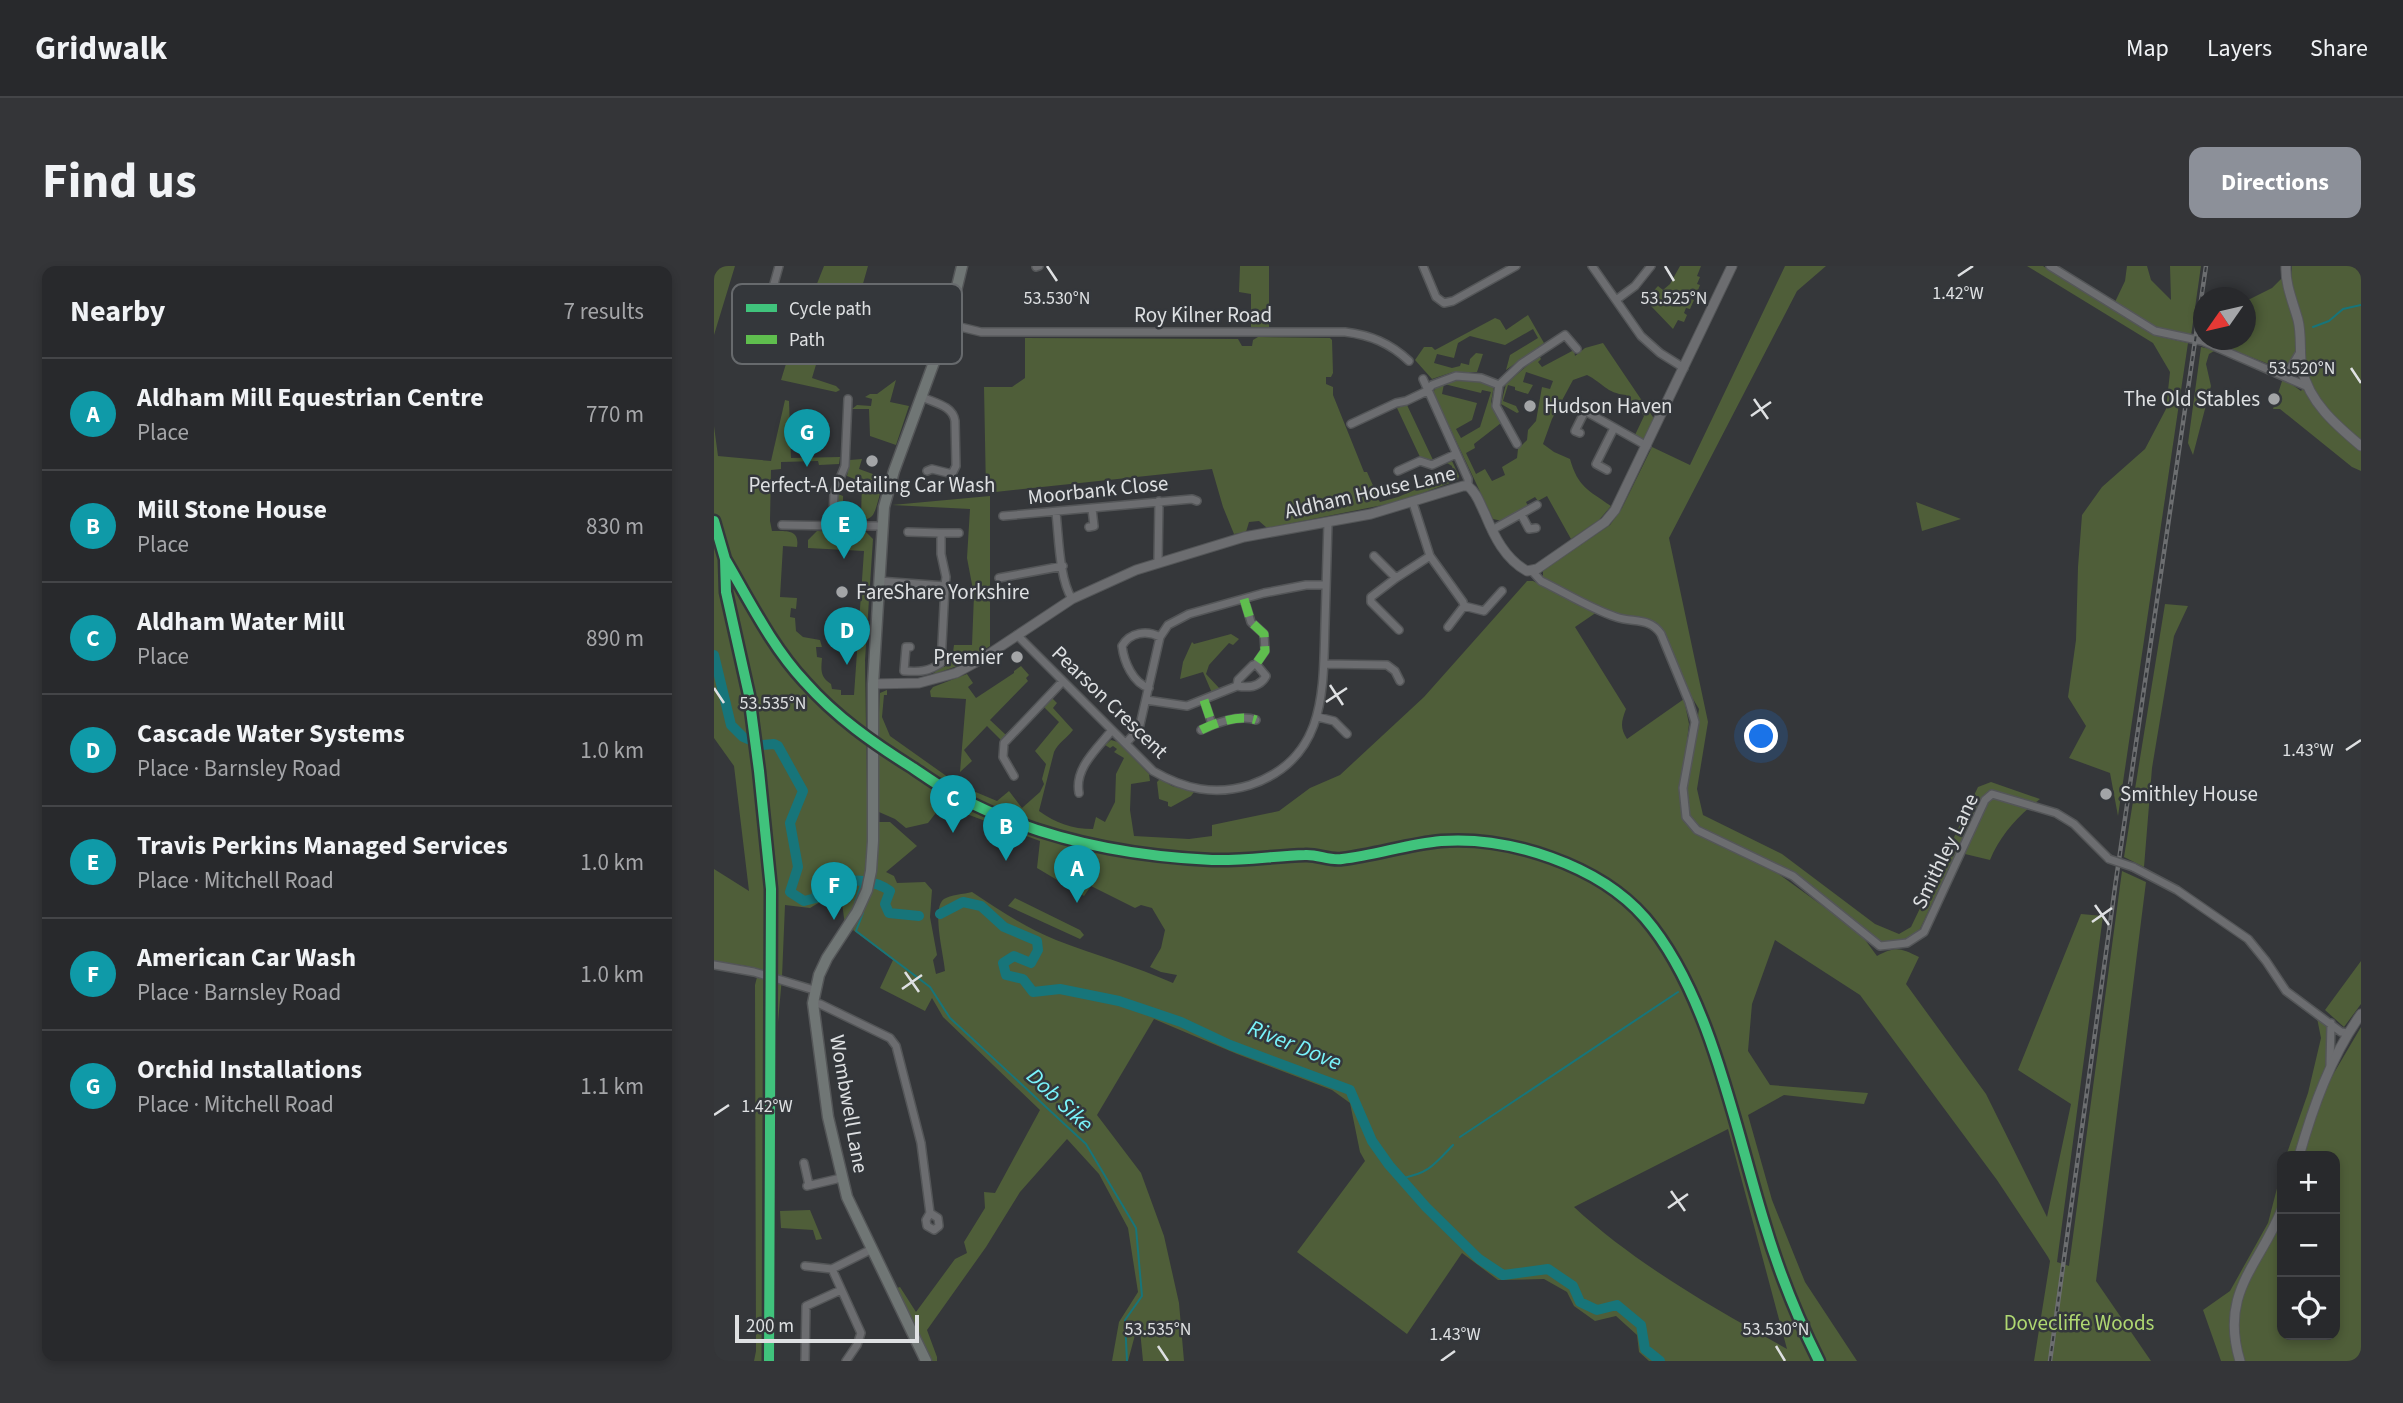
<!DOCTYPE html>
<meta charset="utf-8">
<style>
:root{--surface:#28292c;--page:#343538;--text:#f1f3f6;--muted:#a5a6a9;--line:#444548;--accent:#8c9099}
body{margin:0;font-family:"Source Sans 3",sans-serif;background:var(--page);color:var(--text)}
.controls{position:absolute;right:21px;bottom:21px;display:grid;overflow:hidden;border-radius:14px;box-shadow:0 4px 10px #0003}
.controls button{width:63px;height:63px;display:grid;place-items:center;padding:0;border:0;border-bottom:2px solid var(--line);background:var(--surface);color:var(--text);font:35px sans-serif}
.compass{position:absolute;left:1479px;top:21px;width:63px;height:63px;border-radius:50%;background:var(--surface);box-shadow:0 4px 10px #0003;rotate:236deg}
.scale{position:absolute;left:21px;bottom:18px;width:184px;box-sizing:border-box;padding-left:7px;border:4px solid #dee0e2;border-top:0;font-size:19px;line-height:24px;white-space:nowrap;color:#dee0e2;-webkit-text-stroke:5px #34373b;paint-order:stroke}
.you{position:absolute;left:1048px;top:471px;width:24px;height:24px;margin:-18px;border:5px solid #fff;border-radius:50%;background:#1a73e8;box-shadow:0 0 0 10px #1a73e833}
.badge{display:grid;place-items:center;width:46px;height:46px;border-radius:50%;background:var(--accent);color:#fff;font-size:23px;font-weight:700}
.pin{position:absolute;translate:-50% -58px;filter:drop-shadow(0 2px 4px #0008)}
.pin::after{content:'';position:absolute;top:37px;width:24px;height:21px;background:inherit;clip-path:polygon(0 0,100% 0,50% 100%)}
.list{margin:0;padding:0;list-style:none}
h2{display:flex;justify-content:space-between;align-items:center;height:91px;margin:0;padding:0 28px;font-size:30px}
h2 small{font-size:23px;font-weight:400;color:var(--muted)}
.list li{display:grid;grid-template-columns:46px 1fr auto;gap:21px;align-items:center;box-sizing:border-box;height:112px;padding:0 28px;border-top:2px solid var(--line)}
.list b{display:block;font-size:26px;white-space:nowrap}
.list p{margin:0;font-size:23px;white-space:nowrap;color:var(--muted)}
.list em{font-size:23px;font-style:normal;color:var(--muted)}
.icon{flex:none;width:38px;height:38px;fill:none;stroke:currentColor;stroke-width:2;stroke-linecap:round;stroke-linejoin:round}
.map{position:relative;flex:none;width:1647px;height:1095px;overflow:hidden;border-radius:14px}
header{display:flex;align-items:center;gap:42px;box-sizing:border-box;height:98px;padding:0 35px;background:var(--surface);border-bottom:2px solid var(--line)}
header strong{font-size:33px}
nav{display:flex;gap:38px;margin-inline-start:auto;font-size:24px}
.intro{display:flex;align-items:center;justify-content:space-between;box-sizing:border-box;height:168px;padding:0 42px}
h1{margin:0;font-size:49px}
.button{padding:18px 32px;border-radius:14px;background:var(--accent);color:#fff;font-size:24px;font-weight:700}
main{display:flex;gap:42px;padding:0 42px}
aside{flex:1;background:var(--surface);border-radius:14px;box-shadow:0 4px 10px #0003}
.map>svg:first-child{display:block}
.green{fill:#4f5e39;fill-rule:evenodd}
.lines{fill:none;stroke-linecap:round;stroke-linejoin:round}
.stream{stroke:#17757a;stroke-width:2}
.river{stroke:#17757a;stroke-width:10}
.minor-casing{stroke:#545658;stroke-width:10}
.tertiary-casing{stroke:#545658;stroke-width:11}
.primary-casing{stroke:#545658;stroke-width:13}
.minor{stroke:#6c6d70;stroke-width:7}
.tertiary{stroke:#6c6d70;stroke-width:9}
.primary{stroke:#707675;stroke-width:10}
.rail-casing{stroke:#6c6e70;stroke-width:4.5}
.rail{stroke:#34373b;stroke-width:2;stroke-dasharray:5;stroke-linecap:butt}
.minor-bridge-casing{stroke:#545658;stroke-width:10;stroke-linecap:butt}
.minor-bridge{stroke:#6c6d70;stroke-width:7}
.quiet{stroke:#5fbe4e;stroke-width:9;stroke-dasharray:18 9;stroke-linecap:butt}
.cycleway-casing{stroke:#34373b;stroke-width:15}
.cycleway{stroke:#40c37c;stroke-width:10}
.ticks{fill:none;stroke:#dee0e2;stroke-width:2.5}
.poi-dot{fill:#a3a5a7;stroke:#34373b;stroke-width:2.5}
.labels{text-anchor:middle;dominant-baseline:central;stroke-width:5;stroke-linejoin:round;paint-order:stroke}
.street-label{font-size:21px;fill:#dee0e2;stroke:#34373b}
.poi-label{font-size:21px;fill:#dee0e2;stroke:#34373b;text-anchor:start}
.park-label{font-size:21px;fill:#afd771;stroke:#34373b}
.water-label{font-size:23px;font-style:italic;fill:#79f3fa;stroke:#34373b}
.key{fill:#34373b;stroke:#676a6d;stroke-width:2}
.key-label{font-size:19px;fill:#dee0e2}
.ticks-label{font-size:18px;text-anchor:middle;fill:#dee0e2;stroke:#34373b;stroke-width:5;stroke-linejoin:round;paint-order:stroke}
</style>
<header>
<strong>Gridwalk</strong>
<nav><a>Map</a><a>Layers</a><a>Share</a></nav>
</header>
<div class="intro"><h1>Find us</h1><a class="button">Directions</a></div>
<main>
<aside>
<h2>Nearby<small>7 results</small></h2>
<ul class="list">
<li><span class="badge" style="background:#0f9aa8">A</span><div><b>Aldham Mill Equestrian Centre</b><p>Place</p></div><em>770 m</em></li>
<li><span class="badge" style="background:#0f9aa8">B</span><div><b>Mill Stone House</b><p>Place</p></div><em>830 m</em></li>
<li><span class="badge" style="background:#0f9aa8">C</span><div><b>Aldham Water Mill</b><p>Place</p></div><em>890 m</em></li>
<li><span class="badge" style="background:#0f9aa8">D</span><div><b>Cascade Water Systems</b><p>Place · Barnsley Road</p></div><em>1.0 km</em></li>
<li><span class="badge" style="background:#0f9aa8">E</span><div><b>Travis Perkins Managed Services</b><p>Place · Mitchell Road</p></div><em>1.0 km</em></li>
<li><span class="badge" style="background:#0f9aa8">F</span><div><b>American Car Wash</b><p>Place · Barnsley Road</p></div><em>1.0 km</em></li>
<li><span class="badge" style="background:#0f9aa8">G</span><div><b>Orchid Installations</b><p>Place · Mitchell Road</p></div><em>1.1 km</em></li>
</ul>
</aside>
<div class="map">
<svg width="1647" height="1095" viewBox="0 0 1647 1095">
<rect width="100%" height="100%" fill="#35373a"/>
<path class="green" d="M0,0h21l-21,69z
M110,0h44l-23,81 -11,-2 -4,15 -12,-2 -6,20 24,8 4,4 -4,2 -55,-12 8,-26z
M526,0h29v62h-18v-34l-12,-2z
M966,0h21l-4,10 3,1 -3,7 3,1 -4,10 -6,-2 -2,5 6,2 -4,9 -4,-1 -2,5 3,2 -3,7 -6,-2 -5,9 -22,-23 2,-6 -5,-3 10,-11 5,4 7,-6z
M1071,0h41l-29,25 -128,247 39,184 -11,67 6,26 79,39 93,70 24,10 12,-7 67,-140 13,-5 49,17 -6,5 -43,-13 -9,7 -62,131 -14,11 -25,2 -87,-68 -94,-47 -10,-11 -3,-28 12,-79 -9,-15 -26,-60 -7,-11 -8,-4 -33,-4 -73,-36v-9l67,-45 12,-17 30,-61 38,18z
M1313,0h16l110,69 35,8 -70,473 -8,-43 -41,-15 17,-32 -18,-29 8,-57 2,-73 4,-52 20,-28 43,-38 21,-40 4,-37 -17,-29z
M1413,0h20l4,14 20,20 -1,-34h31l-10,70 -35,-7 -41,-27 10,-21z
M1578,0h69v205l-9,-4 -72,-58h-7l10,-31 18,13 5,-7 -16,-93z
M1568,12l15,53 -1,20 -12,19 -77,-30h39v-39l26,-13z
M814,49l16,28 -38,27 4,-15 28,-17 -5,-9 -28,16 -35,-9 -12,7 -4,15 -17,-4 -3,9 18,5 8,-2 1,-3 8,2 1,-6 6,-6 7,1 -6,18h-24l-21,7 -17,-19 9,-13h8l3,3 60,-32 5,2 6,10z
M544,71l72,1 2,2 1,33 -2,4h-5v7l7,3v8l31,77h3l8,18v8h2l3,4 18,-5 55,-23 -1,-8 -5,-3 5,-2 7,15 -1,4 -60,22 -131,26 -8,-7 -10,1 -3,10 -12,2 -11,-27 -11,-38 -226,24 -2,-106h28l13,-9v-40l213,1 4,7h10l1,-6z
M889,77l52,77 -11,19 -9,-4 9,-19 -4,-5h-5l-9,-16c-20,-2 -23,-12 -39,-20l-14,5 -21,39 -9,25 11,8 16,7c8,28 18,31 41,47l-12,14 -28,19 -24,-43 -9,5 -3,-4 -9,5 2,4 -26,15 -9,-2 -60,-127c13,-20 42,-11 61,-7l-3,17 10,21 -27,21 1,4 -9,5 10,21 9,-5 7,12 13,-6 -3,-8 15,-9 1,-9 9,-9 1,-10 8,-9 6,-34 8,2 3,-8 -27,-9 -3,10 10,3 -5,9 -13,-4v-3l-7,-2 -5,16 13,5 3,6 -2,1 -16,-9 5,-20 33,-29 2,4 -3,3 4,5 32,-17 1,6 10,-8zM730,118l37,9 1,-3 9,2 -11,35 -19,11 -5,-9 16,-9 5,-17 -35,-9z
M1487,81l15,3 -7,4 -3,10 5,22 -18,69 -5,-12z
M182,114l-6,22 19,4 -13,39 -26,-9 -1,-27h-17l5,-4 14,1 1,-7 -7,-2 5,-3h7z
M71,134l4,1 2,57 49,-1 -1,7 -20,1 -1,-4 -37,1v7l-10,1 -1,51 2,10c14,0 28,-2 25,16l-14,-1 -3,51 17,1 -1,11 -5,-1 -1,9 5,1 1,13 7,6 17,3 2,7h-6l1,10 5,1c-1,12 -2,19 9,26l1,5 9,1v5h13l10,-144 -56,-3v-8l9,-9 49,1 7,7 -8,121 3,196c-3,25 -11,48 -23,69l-4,-29 -16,3 -15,9 -25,-3 -3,72 -9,102 2,282h-21l2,-10 -1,-366 2,-8 -10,-11 -33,-5v-92l35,22 -15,-125 -20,-28v-312l4,30 53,5z
M693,139l26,55 -13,-3 -23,-49z
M148,193l-3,10 25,9c-3,9 -7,33 -12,38 -5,6 -27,6 -32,0 -5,-5 -3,-15 -2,-22l5,2v20h18l1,-34 -15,-6 3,-16z
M276,230v150l-30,19 -28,10 8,-8h5l2,-16 6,1 1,-7h18l2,-50 -7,-37 3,-49 -78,-4z
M1202,236l45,17 -39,12z
M813,315h6l64,31 -22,15 51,82c-5,13 -6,19 1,30l57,-40 5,25 -8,67 3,28 92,53 84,61 17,23c19,-10 23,-8 42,1l-13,27 80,110 61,123 24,-113 -53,-34 63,-156 22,2 -46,346 12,4 53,-395 24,11 -50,399 55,80h-117l16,-100 -2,-4 -51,-77 -137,-185 -85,-55 -23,64 -4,47 22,34 98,8 -4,11 -80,-9 -36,20 24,85 33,82 52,79h-208l-10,-9 -2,-17 -21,-19 -21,5 -21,-15 -7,-14 -23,-13 -46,1 -36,-27 -55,81 -110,-82 68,-91 -5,-9 -10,-49 -18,-13 -95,-36 -83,-35 -57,96 44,58 23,63 15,67 5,58h-41l-4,-41 -11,41h-16l7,-39 19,-30 -10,-64 -29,-54 -32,-35 -47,53 -34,55 -59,83 10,27v4h-5l-35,-73 3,-1 16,25 39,-53 12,-6 -3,-11 21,-34 -1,-16 11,1 45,-83 -97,-93 -11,-19 -7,13 -45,-23 13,-28 -40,-30 12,-27 13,-81h12l27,24 -31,26 8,4 3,7 28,-1 7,8 -2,27 7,38 -4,5 3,14 9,-3c-1,-15 -14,-63 -1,-72 6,-4 20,-5 28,-7 27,18 54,36 84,48 39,15 79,26 117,43l4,-8 -16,-3 -11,-5 11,-19 4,-18 -13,-22 -11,-3 -6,3 -44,-22 -7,10 -47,-28 3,-27 -98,-36 -14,18 -22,5 -11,-9 -16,-7 -3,-39 4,-80 7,-3v5h-3l-2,22 8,19 69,49 38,16 12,-10 13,17 18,-16 4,-8 -2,-5 4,-15 -11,-13 24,-29 -15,-15 8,-9 5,5 -4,5 20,22c-8,10 -14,12 -19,22l-15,59c17,12 33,18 54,18l3,-12 9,5 10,-20 1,-28 8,-16 -10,-6 3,-3 -4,-3 -3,2 -5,-3 6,-5 7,2 31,32 1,7 -19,3 -1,26 4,26 55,3 23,-3v-11l67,-14 31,-23 30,-13 84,-78zM1014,863l59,220c-75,-42 -150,-84 -213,-142z
M1451,338l23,2 -14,30 -22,132 -8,99 -20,-10z
M517,368l8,5 -6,6 -4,-2 -20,22 -3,9 14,15 -8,4 -9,-21 -23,7 3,-17 9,-20 2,2z
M307,400l8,9 -3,3 2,3 -38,39 16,15 -4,6 -15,-15 -23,24 8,11 -12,11 6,-73 -35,-2 -1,-6 3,-4 34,-13 6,9 -5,4 8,11 38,-25v-2z
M446,513l12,7 22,6 -3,4 -20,11 -3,-1v-4l-9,-3 -2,-17z
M1280,532l36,9c-17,14 -32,33 -40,53l-25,-6 22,-52z
M301,632l65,32 4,5 -4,4 -72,-33z
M1647,695v43l-17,23 -19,-17z
M1603,752l10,9v42l4,9 30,-51v334h-140l-18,-51 27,-19 38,-68 14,-54v166h53v-179h-49l22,-63 13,-55z
M96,944l12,29 -6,1 -3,-10 -32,-2 -1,-17z"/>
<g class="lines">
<path class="stream" d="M1599,61l16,-6 14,-12 18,-4
M141,637l7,-22
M149,647l-7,18 74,56 20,31 136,126 50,84 6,68 -17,24 2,41
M746,871l218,-145
M687,912c27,-4 34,-14 52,-33"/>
<path class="river" d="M0,389l17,70 12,12 19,8 12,-1 4,2 25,45 -13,32 8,44 -8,25 14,9 12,-3 2,-17c24,0 52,-5 72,10l-5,13 4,9 30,3
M226,648l23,-12 18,4 23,21 33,14 1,9 -7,13 -17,-7 -11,7 3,12 17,4 10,13 27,-3 59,12 62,21 49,23 120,45 22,51 17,24 37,42 53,52 24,16 45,-6 25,17 7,16 17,8 20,-5 24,20 4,24 15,12"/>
<g class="minor-casing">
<path id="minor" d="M709,0l13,31 8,6 9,-2 63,-35
M878,0l49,70 19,17 24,15
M1336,0l105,65 47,10 104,45
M322,1l3,-1
M58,25l7,-25
M902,34l19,-14 16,-20
M234,58l33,8h364c25,3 45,11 64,29
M1572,110l14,-24
M709,113l45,100v7
M785,119l-3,21 21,38
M208,131c13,6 31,9 33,24l1,45 -4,8 -20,-5 -5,2
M134,133l-3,67 -11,27 -1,28 8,5h41
M637,158l45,-21 10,-2 21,-10 5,-6 24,-9 25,2 18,7 22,-21 44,-29 12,14
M866,167l-5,-2 10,-20 62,35
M893,204l-11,-6 18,-36
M684,205l22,-10 12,4 24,-11
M699,237l17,53 33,46 1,4 -16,21
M342,247c3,25 3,65 16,86
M807,248l8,15 7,-1
M289,250l189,-17 5,2
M68,259l58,1
M375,261l5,-1 -2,-17
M778,264l45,-25
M194,266l33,1v21l5,23 -1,9
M227,267h18
M660,290l22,22
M444,297l1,-62
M818,305l9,10c25,12 50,28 75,36 17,6 34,0 45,17l28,68 6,20 -12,66 3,29 11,13 96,46 87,70 27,-3 17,-11 61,-132 7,-6 64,19 18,11 35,35
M285,312l64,-12
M165,315l66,5 -4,77c-13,9 -22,9 -37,8l2,-24h4
M530,333l7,23 13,12 1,17 -9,13
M750,340l20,5 18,-20
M685,364l-28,-28v-5l25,-19 34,-22
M303,369l136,136c31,18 62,25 97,14 77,-26 73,-95 75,-161 1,-34 2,-68 3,-102
M610,398l63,1 8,6 5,10
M435,422c-16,-5 -25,-26 -27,-42 8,-14 25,-16 38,-9
M432,434l41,6 50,-20 1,-6 15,-15 3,-1 10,12c-6,11 -18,12 -29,10
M490,434l8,24
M604,451l16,4 13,13
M487,464c14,-7 39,-16 55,-10
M412,477l13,-14 21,-92 8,-12 21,-11 75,-21 42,-8h20
M300,510l-11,-19 1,-14 59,-62
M365,527c-5,-25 19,-45 33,-63
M1419,601l44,23 71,49 18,22 20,30 55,41 6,1
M0,699l40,7 60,18
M99,737l7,1 70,34 6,8 25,97 9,70 -4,7 1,6 7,4 5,-4 -1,-8 -8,-5
M1616,798l1,-41
M90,897l5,22
M93,920l34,-8
M91,1000l27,3 40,-20
M118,1003l29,64 -4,12 -11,16
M91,1095l1,-55 35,-16"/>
</g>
<g class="tertiary-casing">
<path id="tertiary" d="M1572,0c-1,18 7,36 12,54 4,16 1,32 4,49 7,33 34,56 59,77
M159,418l46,-1 37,-10 24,-13 92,-61 64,-29 108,-33 127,-23 92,-28h5c9,7 12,18 17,28 9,22 20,45 42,57l10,-2 68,-47 10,-12 117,-244
M1585,890c14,-49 32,-100 62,-142
M1526,1095c-21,-69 20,-96 42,-152"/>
</g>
<g class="primary-casing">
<path id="primary" d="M212,1095l-79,-164 -19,-80 -15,-114 6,-28 8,-17 30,-46 10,-22 4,-19 2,-30v-157l11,-177 10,-36 54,-147 14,-58"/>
</g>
<use href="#minor" class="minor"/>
<use href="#tertiary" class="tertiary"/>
<use href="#primary" class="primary"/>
<g class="rail-casing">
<path id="rail" d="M1336,1095l66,-481 90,-614"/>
</g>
<use href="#rail" class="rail"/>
<g class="minor-bridge-casing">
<path id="minor-bridge" d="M1395,593l24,8"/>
</g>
<use href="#minor-bridge" class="minor-bridge"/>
<path class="quiet" d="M530,333l7,23 13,12 1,17 -9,13
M490,434l8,24
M487,464c14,-7 39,-16 55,-10"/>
<g class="cycleway-casing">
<path id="cycleway" d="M0,255l11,38 1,33 23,103 10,76 12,118 -2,472
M11,293c24,41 47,88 80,123 31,35 68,61 108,86 15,10 30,21 46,29 77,41 166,59 253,63 31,1 62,-4 93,-5 12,-1 25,6 37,4 34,-4 66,-15 99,-18 68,-5 158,24 204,77 66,77 90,211 120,307 14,47 32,92 54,136"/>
</g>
<use href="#cycleway" class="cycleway"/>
</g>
<path class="ticks" d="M333,0l10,15M951,0l9,15M1244,10l15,-10M1637,102l10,15M1040,133l14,20M1037,150l20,-14M616,419l13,20M0,422l10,15M612,436l21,-14M1632,484l15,-10M1381,639l14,20M1378,656l20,-14M191,706l14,20M188,723l20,-14M0,849l15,-10M957,925l14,20M954,942l20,-14M444,1080l10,15M1062,1080l9,15M727,1095l14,-10"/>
<g class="poi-dot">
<circle cx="1560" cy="133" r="7"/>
<circle cx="816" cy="140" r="7"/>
<circle cx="158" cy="195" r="7"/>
<circle cx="128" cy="326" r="7"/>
<circle cx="303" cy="391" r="7"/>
<circle cx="1392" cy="528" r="7"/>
</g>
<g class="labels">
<g class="street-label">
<text x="489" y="49">Roy Kilner Road</text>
<text transform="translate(384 224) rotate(-6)">Moorbank Close</text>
<text transform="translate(656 226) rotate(-13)">Aldham House Lane</text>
<text transform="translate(396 436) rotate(44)">Pearson Crescent</text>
<text transform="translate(1231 585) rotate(-64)">Smithley Lane</text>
<text transform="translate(135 838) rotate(80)">Wombwell Lane</text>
</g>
<g class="poi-label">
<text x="1546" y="133" text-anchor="end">The Old Stables</text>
<text x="830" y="140">Hudson Haven</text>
<text x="158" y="219" text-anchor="middle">Perfect-A Detailing Car Wash</text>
<text x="142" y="326">FareShare Yorkshire</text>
<text x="289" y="391" text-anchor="end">Premier</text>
<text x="1406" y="528">Smithley House</text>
</g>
<g class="park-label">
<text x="1365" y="1057">Dovecliffe Woods</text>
</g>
<g class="water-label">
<text transform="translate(581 779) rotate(22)">River Dove</text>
<text transform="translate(346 834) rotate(43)">Dob Sike</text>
</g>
</g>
<rect x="18" y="18" width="230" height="80" rx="10" class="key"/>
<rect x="32" y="38" width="31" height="8" fill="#40c37c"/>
<rect x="32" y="69" width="31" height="9" fill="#5fbe4e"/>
<g class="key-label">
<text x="75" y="49">Cycle path</text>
<text x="75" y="80">Path</text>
</g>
<g class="ticks-label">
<text x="1244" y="33">1.42°W</text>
<text x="343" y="38">53.530°N</text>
<text x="960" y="38">53.525°N</text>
<text x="1588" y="108">53.520°N</text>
<text x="59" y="443">53.535°N</text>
<text x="1594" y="490">1.43°W</text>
<text x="53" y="846">1.42°W</text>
<text x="444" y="1069">53.535°N</text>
<text x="1062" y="1069">53.530°N</text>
<text x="741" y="1074">1.43°W</text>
</g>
</svg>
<div class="controls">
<button>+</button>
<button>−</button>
<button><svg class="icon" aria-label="locate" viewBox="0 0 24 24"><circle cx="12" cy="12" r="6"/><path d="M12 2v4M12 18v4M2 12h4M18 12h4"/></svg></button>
</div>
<svg class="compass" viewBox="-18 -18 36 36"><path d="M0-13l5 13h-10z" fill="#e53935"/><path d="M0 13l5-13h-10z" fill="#a5a6a9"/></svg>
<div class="scale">200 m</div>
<div class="you"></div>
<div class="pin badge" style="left:363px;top:637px;background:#0f9aa8">A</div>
<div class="pin badge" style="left:292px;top:595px;background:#0f9aa8">B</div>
<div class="pin badge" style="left:239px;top:567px;background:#0f9aa8">C</div>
<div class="pin badge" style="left:133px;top:399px;background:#0f9aa8">D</div>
<div class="pin badge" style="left:130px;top:293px;background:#0f9aa8">E</div>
<div class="pin badge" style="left:120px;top:654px;background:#0f9aa8">F</div>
<div class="pin badge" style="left:93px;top:201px;background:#0f9aa8">G</div>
</div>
</main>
